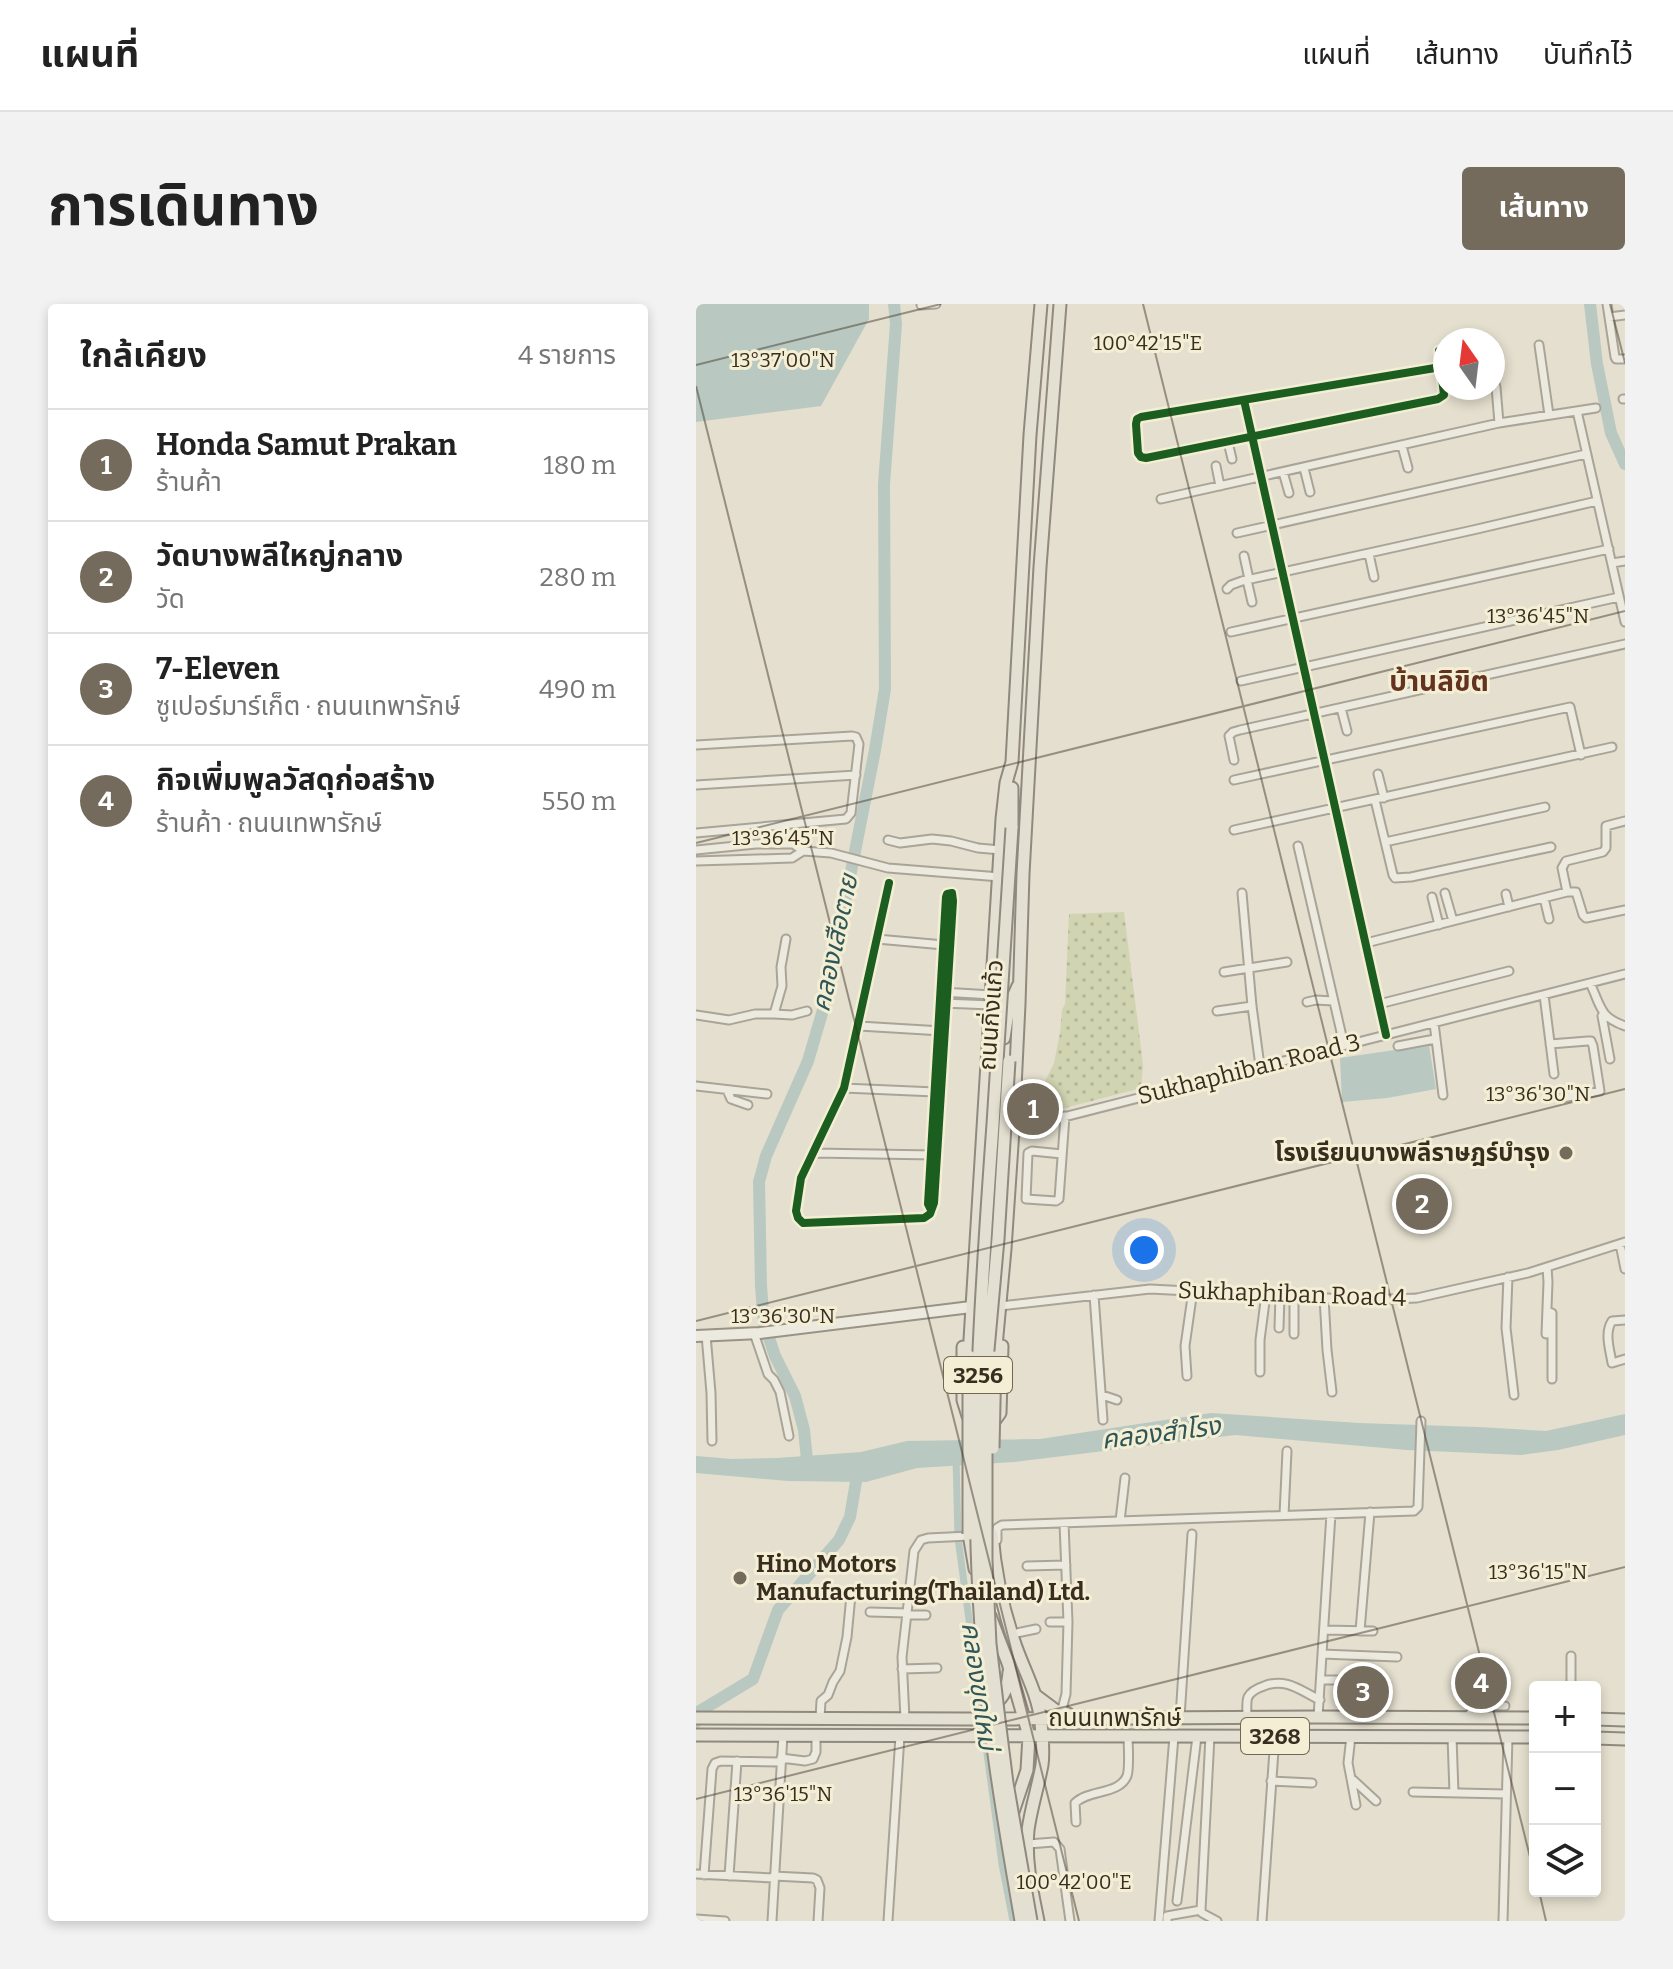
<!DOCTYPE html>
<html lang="th">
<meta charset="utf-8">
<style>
:root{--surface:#fff;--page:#f2f2f2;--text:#222;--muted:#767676;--line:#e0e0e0;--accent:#746b5c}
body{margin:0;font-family:Bitter,"Noto Sans Thai",serif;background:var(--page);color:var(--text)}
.controls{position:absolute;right:24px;bottom:24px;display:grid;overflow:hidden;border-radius:8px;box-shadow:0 4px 12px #0003}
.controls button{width:72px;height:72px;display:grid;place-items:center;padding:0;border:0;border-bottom:2px solid var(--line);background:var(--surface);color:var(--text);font:40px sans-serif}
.compass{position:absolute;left:737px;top:24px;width:72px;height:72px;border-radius:50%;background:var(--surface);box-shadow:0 4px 12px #0003;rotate:346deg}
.you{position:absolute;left:448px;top:946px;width:28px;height:28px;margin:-20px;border:6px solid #fff;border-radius:50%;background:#1a73e8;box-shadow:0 0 0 12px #1a73e833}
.badge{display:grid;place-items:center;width:52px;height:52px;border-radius:50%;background:var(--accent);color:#fff;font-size:26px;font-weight:700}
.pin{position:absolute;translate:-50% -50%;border:4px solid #fff;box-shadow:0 2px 8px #0006}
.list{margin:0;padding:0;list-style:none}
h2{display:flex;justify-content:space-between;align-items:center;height:104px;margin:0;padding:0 32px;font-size:34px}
h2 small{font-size:26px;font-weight:400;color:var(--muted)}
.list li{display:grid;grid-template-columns:52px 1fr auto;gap:24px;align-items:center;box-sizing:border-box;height:112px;padding:0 32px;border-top:2px solid var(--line)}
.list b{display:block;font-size:30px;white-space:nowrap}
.list p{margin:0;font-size:26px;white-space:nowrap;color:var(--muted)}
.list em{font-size:26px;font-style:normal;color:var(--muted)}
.icon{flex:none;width:44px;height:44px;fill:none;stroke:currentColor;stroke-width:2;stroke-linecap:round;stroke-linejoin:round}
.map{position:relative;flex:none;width:929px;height:1617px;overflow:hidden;border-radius:8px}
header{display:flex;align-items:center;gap:48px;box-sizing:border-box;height:112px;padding:0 40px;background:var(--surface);border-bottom:2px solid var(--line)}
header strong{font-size:38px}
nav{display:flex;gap:44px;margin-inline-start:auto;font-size:28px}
.intro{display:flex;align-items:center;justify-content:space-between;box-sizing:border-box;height:192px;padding:0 48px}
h1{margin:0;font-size:56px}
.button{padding:20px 36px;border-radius:8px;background:var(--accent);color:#fff;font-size:28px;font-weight:700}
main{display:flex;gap:48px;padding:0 48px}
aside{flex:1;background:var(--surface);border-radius:8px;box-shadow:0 4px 12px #0003}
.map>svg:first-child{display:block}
.green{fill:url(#green-dots)}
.water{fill:#b9c9c1}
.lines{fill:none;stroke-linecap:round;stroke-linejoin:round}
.canal{stroke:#b9c9c1;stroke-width:7}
.river{stroke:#b9c9c1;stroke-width:12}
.street-casing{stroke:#a9a497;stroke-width:11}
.secondary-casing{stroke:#999387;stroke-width:14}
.primary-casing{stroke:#8f897e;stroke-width:15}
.street{stroke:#ece9df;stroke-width:7}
.secondary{stroke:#ece9df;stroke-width:10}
.primary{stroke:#e3dfd1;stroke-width:11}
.primary-bridge-casing{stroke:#8f897e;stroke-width:15;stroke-linecap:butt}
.primary-bridge{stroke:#e3dfd1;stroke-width:11}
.cycleway-casing{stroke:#f4eed5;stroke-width:13}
.cycleway{stroke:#1b5e20;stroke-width:8}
.ticks{fill:none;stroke:#382d1f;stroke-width:2;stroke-opacity:0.45}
.poi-dot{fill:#746b5c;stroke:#f4eed5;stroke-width:3}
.labels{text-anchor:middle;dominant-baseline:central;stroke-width:6;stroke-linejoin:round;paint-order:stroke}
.shield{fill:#f4eed5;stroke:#706756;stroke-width:2}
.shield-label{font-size:22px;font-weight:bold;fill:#382d1f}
.street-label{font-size:24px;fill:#382d1f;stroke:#f4eed5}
.poi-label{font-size:24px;font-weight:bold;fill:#382d1f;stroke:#f4eed5;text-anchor:end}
.water-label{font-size:26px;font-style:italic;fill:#2f5757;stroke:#f4eed5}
.quarter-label{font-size:28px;font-weight:bold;fill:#633320;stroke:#f4eed5}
.ticks-label{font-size:20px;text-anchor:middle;fill:#382d1f;stroke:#f4eed5;stroke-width:6;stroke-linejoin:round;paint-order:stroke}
</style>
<header>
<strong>แผนที่</strong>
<nav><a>แผนที่</a><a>เส้นทาง</a><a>บันทึกไว้</a></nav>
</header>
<div class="intro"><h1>การเดินทาง</h1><a class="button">เส้นทาง</a></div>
<main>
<aside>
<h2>ใกล้เคียง<small>4 รายการ</small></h2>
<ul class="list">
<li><span class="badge">1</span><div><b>Honda Samut Prakan</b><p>ร้านค้า</p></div><em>180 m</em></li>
<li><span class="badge">2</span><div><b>วัดบางพลีใหญ่กลาง</b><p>วัด</p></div><em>280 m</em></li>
<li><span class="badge">3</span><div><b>7-Eleven</b><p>ซูเปอร์มาร์เก็ต · ถนนเทพารักษ์</p></div><em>490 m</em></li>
<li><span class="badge">4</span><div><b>กิจเพิ่มพูลวัสดุก่อสร้าง</b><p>ร้านค้า · ถนนเทพารักษ์</p></div><em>550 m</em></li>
</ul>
</aside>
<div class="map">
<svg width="929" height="1617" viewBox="0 0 929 1617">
<defs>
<pattern id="green-dots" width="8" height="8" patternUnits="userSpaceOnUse" patternTransform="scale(2)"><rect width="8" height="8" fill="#d1d4b1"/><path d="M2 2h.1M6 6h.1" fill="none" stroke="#b4b698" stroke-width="1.8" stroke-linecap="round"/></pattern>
</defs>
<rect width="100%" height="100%" fill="#e4dfce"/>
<path class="green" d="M428,608l19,153 -2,23 -99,26 2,-31 10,-20 6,-30 2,-23 3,-6 4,-90z"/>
<path class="water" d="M0,0h173v15l-48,87 -125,16z
M733,741l7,44 -49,9 -45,4 -2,-44z
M515,1109l148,10 119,4 68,4 79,-17v21l-67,15 -37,5 -114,-5 -172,-15 -221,27 -97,6 -51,14 -78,-1 -92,-8v-17l36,3 45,-1 84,-6 46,-11 133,-2z"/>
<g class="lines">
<path class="canal" d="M260,1153l2,81 44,326 11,57"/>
<path class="river" d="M894,0l7,60 14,69 14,31
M112,1166l-4,-40 -9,-34 -20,-40 -11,-33 -3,-37 -2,-104 7,-26 42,-95 17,-58 50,-253 10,-61 -1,-205 12,-160 -2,-20
M0,1418l4,-11 53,-32 25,-69 61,-70 11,-23 8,-47"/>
<g class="street-casing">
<path id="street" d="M911,0l8,53 1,2h9
M225,1l15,-1
M913,13l16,-2
M843,41l10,70
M743,47l5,44 -6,4 -292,59 -5,-1 -3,-4 -2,-29 1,-5 4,-2 300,-50
M797,73l3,10 3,36
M927,95h2
M548,96l142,635
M881,107l48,211
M532,138l4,17
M706,142l6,22
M520,162l4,20
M608,164l6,24
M587,168l6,21
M465,195l338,-76 97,-15
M541,229l349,-79
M673,250l5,23
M548,252l5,23
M916,259l13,-2
M551,276l5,22
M531,285l4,-4 11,-4 231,-51 124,-29
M535,328l378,-83
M545,377l378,-84
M645,404l6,23
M0,441l156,-9 4,1 3,7 -8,69 -5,6 -150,14
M538,456l-5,-24 4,-4 7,-2 385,-86
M682,470l6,24
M538,476l336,-73 11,48
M0,481l160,-10
M679,496l18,75 2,3 16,-1 140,-30
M538,526l378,-83
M192,536l12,3 32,-4 19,2 27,7 23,2
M689,538l160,-35
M602,542l46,199
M0,546l60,-6h37l10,7 28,2 57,15 112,9
M0,557l96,-3 11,-7
M193,579l-45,205 -43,90 -5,33 2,7 5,5 121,-5 6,-4 4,-11 19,-302 -1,-8 -5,1 -1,3 -18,307 3,6
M871,588l-5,-24 4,-7 37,-9 3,-4v-22l19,-5
M546,589l10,113 8,60
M749,589l8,28
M810,590l3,13
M736,593l7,28
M848,594l5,21
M181,635l67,6
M670,639l201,-51h9l7,23 3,3 39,-8
M528,668l63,-10
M894,679c11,23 9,34 35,43
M246,688l50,3
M848,691l10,79
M611,698l9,-2 17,1
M246,699l50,2
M683,700l130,-33
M521,707l35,-5
M78,710l18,1 15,-4
M0,711l33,5 26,-6h19l8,-28 -1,-19 5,-28
M906,712l8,43
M738,719l9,72
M163,722l83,5
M854,740l38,-3h3l2,5 7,45 -38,7
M702,742l37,-7
M0,782l71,8
M148,784l91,4
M31,786l4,9 17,6
M317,826l612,-156
M117,849l122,2
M366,850l-30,-3 -4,2 -2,46 30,2 3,-2 6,-83
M924,940l5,25
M812,973l-2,51 8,67
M398,991l9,125
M628,993l3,53 5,42
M304,1002l150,-17 216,11 51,-2 111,-25 97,-31
M851,1007l5,2v66
M929,1016l-13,1c-8,12 -2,29 0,42l13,-4
M583,1024l1,-33
M58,1029l14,41 6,6 6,12 9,44
M598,1030v-38
M850,1030l2,-52 -1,-15
M10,1031l5,58 1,48
M564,1068v-32l6,-46
M491,1072l-2,-30 8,-56
M406,1091l15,5
M588,1211l3,-64
M424,1217l5,-43
M301,1236v-12l5,-3 412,-14 4,-4 3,-86
M331,1262l39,-1
M174,1308l37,1
M211,1311h19
M354,1318h18
M628,1326l49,1
M664,1327l10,-119
M316,1330l24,-5
M626,1350l75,3
M875,1352v31
M206,1365l35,-1
M625,1376h17
M365,1409l5,-19 2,-72 -4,-99
M484,1413l12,-183
M551,1413c0,-5 -1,-15 1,-20 3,-6 10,-9 16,-11 22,-9 37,5 56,14
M622,1413l13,-203
M124,1414l1,-17 7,-6 5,-13 7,-11 7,-34 4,-42
M771,1414c9,-16 22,-12 38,-12
M209,1415l-3,-62 12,-106 7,-11 7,-2 41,-2
M655,1432l-3,27 8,42
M756,1433l2,56
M85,1454l24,3 8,-2 3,-7v-16
M655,1474l25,23
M575,1477l41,2
M717,1488l93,2
M380,1518l-1,-19c14,-14 44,-8 52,-27 3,-9 1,-30 1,-40
M332,1540l26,-2 6,7 10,72
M0,1570l78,4
M8,1571l8,-106 3,-6 6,-2 59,1
M33,1572l8,-115
M78,1572l39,2 4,2 3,8 -2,33
M481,1597l20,-165
M505,1606l9,-174
M0,1615l29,2
M76,1617l11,-186
M192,1617l12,-185
M463,1617l15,-185
M471,1617v-5l34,-6 1,3 15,8
M566,1617l13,-185
M807,1617l5,-184"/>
</g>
<g class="secondary-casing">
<path id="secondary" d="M0,1032l64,-3 219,-27"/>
</g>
<g class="primary-casing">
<path id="primary" d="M316,524v-40
M308,734l5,-32 9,-20
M267,1043v53l5,16
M273,1052l33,-537 4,-36 6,-21 18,-327 11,-131
M299,1053l10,-108 8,-119 6,-126 4,-130 17,-307 20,-263
M292,1116h7l5,-7 2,-67
M273,1230l6,35
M296,1230c3,39 11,76 24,113 9,25 22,48 25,75 1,14 3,29 1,43 -4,22 -11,43 -14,65 -3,31 4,61 10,91
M294,1312l18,47 21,73 -2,34 -16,48
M339,1391l20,15 13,4
M297,1401c12,-8 15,-19 16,-33
M0,1414l270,1 352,-2 217,1
M899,1415l30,1
M0,1431l839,2
M899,1434l30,1"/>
</g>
<use href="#street" class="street"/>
<use href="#secondary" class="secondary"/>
<use href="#primary" class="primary"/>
<g class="primary-bridge-casing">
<path id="primary-bridge" d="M316,524c-7,98 -12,197 -19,296 -12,167 -24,335 -12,503 6,99 23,196 40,294
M313,757l-11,178 -12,133v188l4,84 9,76 8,63 24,138
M273,1052v178
M297,1144l2,-91"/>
</g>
<use href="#primary-bridge" class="primary-bridge"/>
<g class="cycleway-casing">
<path id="cycleway" d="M743,47l5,44 -6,4 -292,59 -5,-1 -3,-4 -2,-29 1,-5 4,-2 300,-50
M548,96l142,635
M193,579l-45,205 -43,90 -5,33 2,7 5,5 121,-5 6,-4 4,-11 19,-302 -1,-8 -5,1 -1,3 -18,307 3,6"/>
</g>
<use href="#cycleway" class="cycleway"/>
</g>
<path class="ticks" d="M447,0l392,1573M914,0l15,59M0,61l245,-61M0,82l383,1535M0,539l929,-232M0,1017l929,-232M0,1495l929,-232M843,1587l7,30"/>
<g class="poi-dot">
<circle cx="870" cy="849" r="8"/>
<circle cx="44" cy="1274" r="8"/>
</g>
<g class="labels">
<g class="shield">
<rect x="248" y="1053" width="68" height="36" rx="6"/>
<rect x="545" y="1414" width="68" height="36" rx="6"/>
</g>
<g class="shield-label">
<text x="282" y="1071">3256</text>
<text x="579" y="1432">3268</text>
</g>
<g class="street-label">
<text transform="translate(295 711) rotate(-86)">ถนนกิ่งแก้ว</text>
<text transform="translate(553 765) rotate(-14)">Sukhaphiban Road 3</text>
<text transform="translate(596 990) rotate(2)">Sukhaphiban Road 4</text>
<text x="419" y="1414">ถนนเทพารักษ์</text>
</g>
<g class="poi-label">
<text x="854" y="849">โรงเรียนบางพลีราษฎร์บำรุง</text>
<text x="60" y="1260" text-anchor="start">Hino Motors<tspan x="60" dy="28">Manufacturing(Thailand) Ltd.</tspan></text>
</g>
<g class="water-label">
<text transform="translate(139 639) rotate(-78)">คลองเสือตาย</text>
<text transform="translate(465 1129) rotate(-7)">คลองสำโรง</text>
<text transform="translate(283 1382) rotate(82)">คลองขุดใหม่</text>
</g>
<g class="quarter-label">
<text x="743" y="377">บ้านลิขิต</text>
</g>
</g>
<g class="ticks-label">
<text x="452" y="46">100°42'15"E</text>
<text x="87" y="63">13°37'00"N</text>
<text x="842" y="319">13°36'45"N</text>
<text x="87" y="541">13°36'45"N</text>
<text x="842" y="797">13°36'30"N</text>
<text x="87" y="1019">13°36'30"N</text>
<text x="842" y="1275">13°36'15"N</text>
<text x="87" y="1497">13°36'15"N</text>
<text x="378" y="1585">100°42'00"E</text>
</g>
</svg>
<div class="controls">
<button>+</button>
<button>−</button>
<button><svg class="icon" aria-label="layers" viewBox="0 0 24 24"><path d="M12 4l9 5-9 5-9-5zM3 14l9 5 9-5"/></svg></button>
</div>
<svg class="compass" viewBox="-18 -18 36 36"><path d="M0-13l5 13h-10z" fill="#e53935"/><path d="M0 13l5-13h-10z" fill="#767676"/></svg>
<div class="you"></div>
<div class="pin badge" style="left:337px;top:805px">1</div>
<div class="pin badge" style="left:726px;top:900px">2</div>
<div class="pin badge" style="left:667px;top:1388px">3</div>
<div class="pin badge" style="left:785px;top:1379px">4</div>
</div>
</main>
